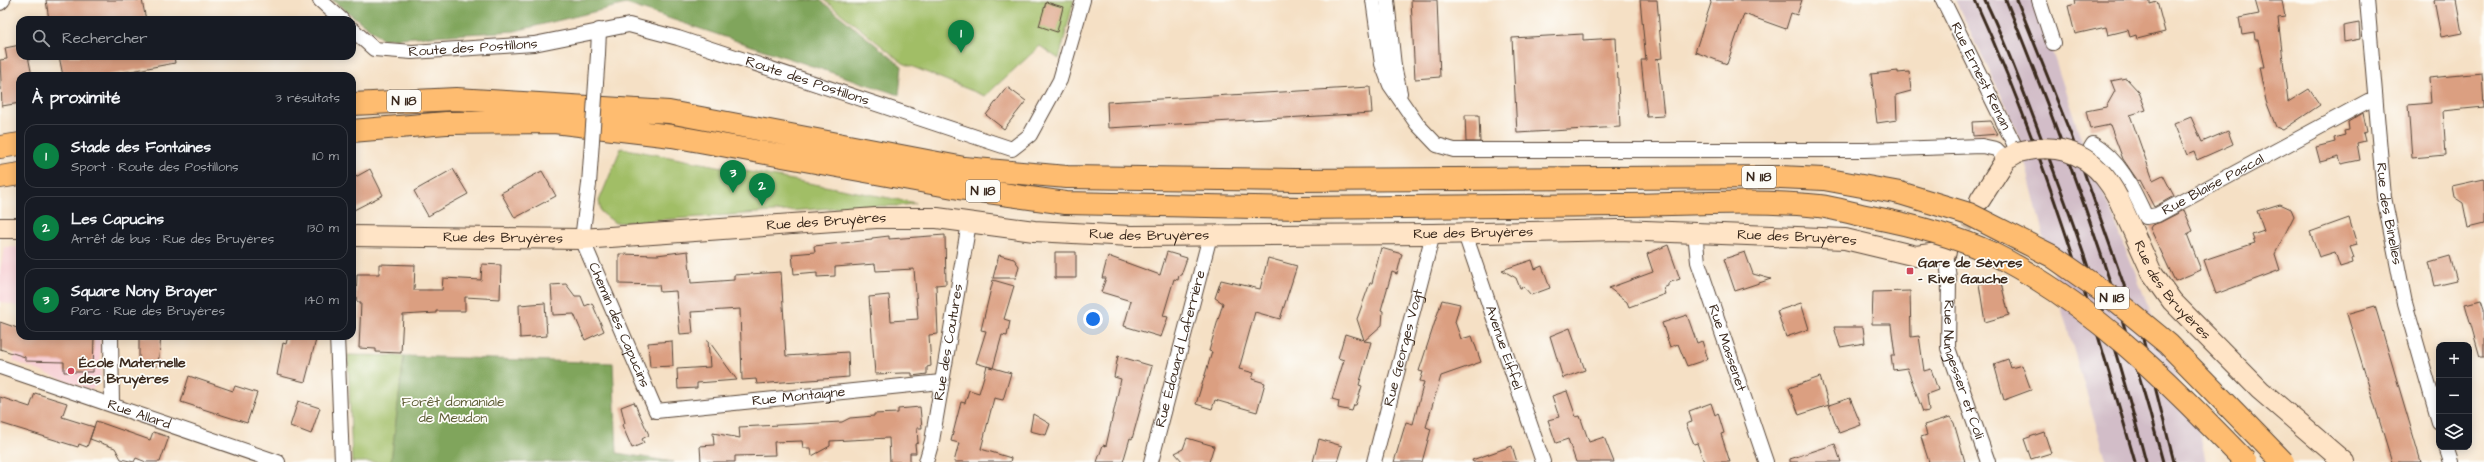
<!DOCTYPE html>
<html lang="fr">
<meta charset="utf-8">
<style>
:root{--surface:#171b24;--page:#242831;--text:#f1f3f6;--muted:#9ea1a6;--line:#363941;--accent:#0b8043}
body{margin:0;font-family:"Architects Daughter",sans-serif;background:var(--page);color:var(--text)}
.controls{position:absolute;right:12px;bottom:12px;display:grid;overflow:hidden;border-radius:8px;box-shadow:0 2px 10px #0003}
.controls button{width:36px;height:36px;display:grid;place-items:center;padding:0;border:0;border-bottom:1px solid var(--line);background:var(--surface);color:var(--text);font:20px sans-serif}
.you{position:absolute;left:1093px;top:319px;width:14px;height:14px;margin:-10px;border:3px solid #fff;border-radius:50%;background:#1a73e8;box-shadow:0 0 0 6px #1a73e833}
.badge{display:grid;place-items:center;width:26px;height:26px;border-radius:50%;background:var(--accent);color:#fff;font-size:13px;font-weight:700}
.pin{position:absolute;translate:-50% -33px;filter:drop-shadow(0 1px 2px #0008)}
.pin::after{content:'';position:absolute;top:21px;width:14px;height:12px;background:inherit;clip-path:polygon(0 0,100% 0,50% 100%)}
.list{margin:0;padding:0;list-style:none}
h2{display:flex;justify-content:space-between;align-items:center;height:52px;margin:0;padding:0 16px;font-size:17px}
h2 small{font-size:13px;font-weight:400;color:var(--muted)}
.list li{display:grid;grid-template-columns:26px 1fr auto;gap:12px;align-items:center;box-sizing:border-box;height:64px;margin:0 8px 8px;padding:0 8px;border:1px solid var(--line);border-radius:12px}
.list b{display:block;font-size:15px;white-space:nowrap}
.list p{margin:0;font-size:13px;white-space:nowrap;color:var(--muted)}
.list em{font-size:13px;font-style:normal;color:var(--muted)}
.icon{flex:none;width:22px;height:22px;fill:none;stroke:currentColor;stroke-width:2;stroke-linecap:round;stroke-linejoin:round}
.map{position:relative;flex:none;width:2484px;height:462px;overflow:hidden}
.search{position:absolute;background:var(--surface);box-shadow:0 2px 10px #0003;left:16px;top:16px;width:340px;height:44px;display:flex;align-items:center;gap:10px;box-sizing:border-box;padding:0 14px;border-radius:12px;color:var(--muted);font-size:15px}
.panel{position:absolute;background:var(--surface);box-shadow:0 2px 10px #0003;left:16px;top:72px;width:340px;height:268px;border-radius:12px}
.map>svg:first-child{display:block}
.built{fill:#f7cfd4}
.industrial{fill:#d2bdc8}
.green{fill:#a1be66;stroke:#6e7442}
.forest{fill:#80a55b;stroke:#5e683c}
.building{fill:#db9f81}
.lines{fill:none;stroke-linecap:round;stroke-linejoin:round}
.secondary-tunnel{stroke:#d0bca4;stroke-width:20;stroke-dasharray:20 10;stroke-linecap:butt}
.street-casing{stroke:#574537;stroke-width:16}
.secondary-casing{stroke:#574537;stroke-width:22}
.highway-casing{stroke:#574537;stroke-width:24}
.street{stroke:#fff;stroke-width:14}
.secondary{stroke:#ffe4c6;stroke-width:20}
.highway{stroke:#febc70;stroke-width:22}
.rail{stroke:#3b2a1e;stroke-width:3}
.street-bridge-casing{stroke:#574537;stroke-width:16;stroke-linecap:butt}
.secondary-bridge-casing{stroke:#574537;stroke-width:22;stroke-linecap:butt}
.highway-bridge-casing{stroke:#574537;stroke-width:24;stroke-linecap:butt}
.street-bridge{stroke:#fff;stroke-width:14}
.secondary-bridge{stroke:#ffe4c6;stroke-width:20}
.highway-bridge{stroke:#febc70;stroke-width:22}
.poi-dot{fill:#d1495b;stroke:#fdfcf7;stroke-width:1.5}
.labels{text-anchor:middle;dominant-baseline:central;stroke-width:3.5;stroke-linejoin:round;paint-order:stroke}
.shield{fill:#fdfcf7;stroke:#75695f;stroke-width:1}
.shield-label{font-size:13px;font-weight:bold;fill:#3b2a1e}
.street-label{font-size:14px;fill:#3b2a1e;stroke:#fdfcf7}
.poi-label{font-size:14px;font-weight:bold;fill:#3b2a1e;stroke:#fdfcf7;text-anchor:start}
.park-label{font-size:14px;fill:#5f5e37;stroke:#fdfcf7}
</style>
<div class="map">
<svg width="2484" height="462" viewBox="0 0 2484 462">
<rect width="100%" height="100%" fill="#fdfcf7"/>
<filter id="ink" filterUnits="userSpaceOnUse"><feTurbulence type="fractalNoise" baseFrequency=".025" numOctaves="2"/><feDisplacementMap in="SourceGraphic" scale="8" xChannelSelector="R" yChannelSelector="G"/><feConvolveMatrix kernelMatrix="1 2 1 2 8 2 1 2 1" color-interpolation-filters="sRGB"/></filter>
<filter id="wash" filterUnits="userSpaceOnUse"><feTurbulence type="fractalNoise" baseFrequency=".012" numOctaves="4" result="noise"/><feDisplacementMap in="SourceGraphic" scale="16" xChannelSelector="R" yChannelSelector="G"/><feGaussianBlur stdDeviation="0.9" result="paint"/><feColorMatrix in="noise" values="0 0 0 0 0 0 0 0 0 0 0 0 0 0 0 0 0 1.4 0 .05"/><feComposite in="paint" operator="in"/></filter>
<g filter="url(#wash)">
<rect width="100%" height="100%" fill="#f5e0c5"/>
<path class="built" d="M4,247h16v60l-20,-5v-30z
M20,336h80l1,45 -10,9 -78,-29z"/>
<path class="industrial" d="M1955,0h80l44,132 122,307 5,23h-99l-44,-148 -47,-188z"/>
<path class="green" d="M824,0h250l-15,59 -19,-13 -55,50 -82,-33z
M621,148l295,55 -17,3h-40l-244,17 -14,-11 -2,-11z
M348,355l56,1 -13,106h-39z"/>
<path class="forest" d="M332,0h488l82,66 -3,29 -273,-91 -111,27 -132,8z
M404,356l209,7 4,90 56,9h-282z"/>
<g id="blocks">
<path class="building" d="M46,0h96l4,20h-97z
M1411,0h26l3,77 -25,2z
M1640,0h17l5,58 -7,1 3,-1 6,58 -17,1 -6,-57h5z
M1710,0h92l-5,15 -6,-2 -5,16 -42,-15 -17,50 -32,-12 16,-49z
M2075,0h75v4l7,-2 8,30 -28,7 -1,-4 -6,2 -2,-7 -20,5 -2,-8 -31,7 -7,-28 8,-2z
M2255,0h27l3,17 -7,1 10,84 21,-13 11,16 -37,25 -7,-3 -10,-26 -7,-34h5l-6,-27h-3l-1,-8 -12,2 -3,-16 20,-4z
M2434,0h22l6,33 -21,4z
M1046,2l17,5 -6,25 -18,-6z
M2359,23l1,16 -16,3 -1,-16z
M1583,34v6l33,-2 4,89 -103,6 -5,-95z
M20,45v11h8l4,20h-12v27l-18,3 -2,-46 7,-1 -2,-11z
M59,56h115l1,7 -71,13h-41z
M1898,71v2l11,-1 2,19 -15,4 1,25 -20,3 -6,-49z
M2482,73l2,34 -41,4 3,44 -34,3 -4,-53 23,-2 -2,-25z
M2126,78l13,14 7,18 -16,5 23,65 10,-5 11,21 -20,11 -14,-27 -2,1 -15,-22 -13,-34 -20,4 -4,-18 20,-4 9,-16 -4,-10z
M1007,87l19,14 -22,28 -18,-14z
M1370,87l2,26 -264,15 -1,-26z
M2363,113l4,19 -4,1 2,8 -8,2 3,17 -19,4 -2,-7 -19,5 -4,-15 19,-5 -1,-4 11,-3 -1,-4 5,-1 -1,-8z
M1465,115h14l1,27h-14z
M2191,117l11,25 26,-11 5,13 -36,16 -3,-8 -7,3 -13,-31z
M1991,121l7,13 -25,2 -1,-14z
M370,169l13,26 -31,16v-32z
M453,169l15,25 -40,22 -14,-25z
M542,171l14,25 -41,22 -14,-25z
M2484,179v45l-16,4 -5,-25 -9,-6 -2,-11z
M2280,204l11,5 3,7 -19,38 5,16 -64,24 -12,-34 51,-17 -3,-8 12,-4 -7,-20z
M2184,210l9,21 -6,3 14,36 -26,11 -25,-53 2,-3 9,-3z
M2349,218l8,27 -7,2 4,11 -2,1 1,4 -13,4 -5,-15 -16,5 -9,-25z
M945,235l1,49 -10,1 2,49 -9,1 2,31 -4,1v7l-15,2v-3h-9l-28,1 -6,-77 20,-2 2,26 27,-2 -4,-50 -38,2 -1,-7 -40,3v9l-18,1v-5l-23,2 -2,-20 23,-2 -1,-6 58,-6v-2l17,-2v3z
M1668,245l12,34 -12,4v3l-5,2 2,6 -36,13 -2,-5 -18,-14 44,-16 -6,-18z
M1381,248l21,6 -5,20 -5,-2 -11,38 2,1 -1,14 -18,16 7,1 -12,43 3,1 -6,19h-2l-2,6 -14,-3 1,-7 -7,-2 12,-39 -6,-2 7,-24 19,6 -7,-21 13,-36h2z
M688,251l3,32 43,-3v-5l47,-3 5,84 62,-4 1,25 -92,7 -1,-5 -14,1 -2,-71 -49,3 2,21 -13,1 -4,-43 -16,1 -1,-7 -40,-1v-30l38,1z
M1055,252h21v26h-21z
M1167,252l20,6 -6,17h-2l-1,5 -4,-1 -11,37 5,1 -7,20 -37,-11 7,-25 -30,-9 5,-14h-4l6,-22 52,19z
M1745,252l8,22 18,5 -36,12 -11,-32z
M999,255l15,4 5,7 -3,12h-23z
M2450,256l7,25 -22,5 -6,-24z
M1268,258l29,8 -17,53 -25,-7 -16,57 15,4 -2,6 13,4 -8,29 -42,-12 -3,9 -16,-5 16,-52 -3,-1 14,-48 -8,-5 6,-18 39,9z
M1532,260l3,9 7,-3 8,22 -19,7 -7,-8 -4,1 -4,-10 -14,-8z
M379,264l36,1 -1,25h28l1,-12 38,2 1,-16 19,1 -1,34 -35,-2v14h-29v2l-33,2 -2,38 -25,-1v-3l-17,-1 2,-46h-4l-1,-6 1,-22h22z
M2000,279l9,36 -24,7 -6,-38z
M993,280l21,6 -10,33 6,2 -3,15 -5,-1 -9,33 -17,-5 10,-32 -5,-1z
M566,284l9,12h6l4,10 7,-3 12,28 -19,9 -11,-26 -21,1 -2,-30z
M1910,291l1,46 8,-1 5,35 7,-2 7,21 -11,4 2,17 -6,1 -16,-44 -14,2 -2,-15h4l-4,-31h-19l1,-32z
M1442,300l18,4 -5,18 6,17 11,-3 9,26 -40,14 -15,51 5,2 -9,33h-28l12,-40 7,2 11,-42 -4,-1 3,-9 -4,-1z
M2481,300l3,9v48h-4l-15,-53z
M545,303l2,33 -27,2 -1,-33z
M1801,303l8,26 -23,8 -9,-26z
M2375,306l46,156h-29l-45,-148z
M1687,315l10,28 5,-2 6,18 -21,7 -9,-22 -8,3 -8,-24z
M0,322l20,7v7h74l-1,36h-29v-10l-39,-1v-4l-25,-8z
M1834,327h29l2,16 -25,4z
M1570,328l15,42 -22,8 -13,-42z
M139,336l22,1 -3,29h-19z
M288,336h29l-12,46 -28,-7 6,-32 3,1z
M708,340l29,40 -40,3v5l-19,1 -1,-20 33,-2z
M672,341l1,25 -23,1 -2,-24z
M1118,356l34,10 -20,73 -2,-1 -7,24h-26l6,-17 3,1 15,-67 -7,-2z
M2008,359l3,9 11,-3 9,25 -27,10 -10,-36z
M987,366l24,7 -8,27 -9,-2 -13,51 30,9 -1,4h-56l5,-19 -8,-2 10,-39 4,1 4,-13 10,3z
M189,376l44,15 2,-5 22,7 -10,30 -66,-21z
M1820,377l9,28 21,-7 11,27 -22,8 -10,-28 -30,10 -10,-27z
M1567,391l9,26 4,-1 9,26 15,-5 10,25h-38l-8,-23 -12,4 -8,-23 11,-3 -7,-21z
M35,393l32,10 -5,14 32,10 -7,20 -8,-3 -1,3 -78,-24v-26l30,10z
M298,401l22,7 -9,26 -21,-8z
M634,402l15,33 -7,4 2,4 -12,5 -10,-23 3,-2 -4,-16z
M1711,403l4,12 3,-2 6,20 -3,1 9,28h-26l-7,-19 -3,1 -8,-20 6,-2 -3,-11z
M920,407l2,21h-5l1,15 -3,1 1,9h-6v9h-20l-1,-24 -59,3v5l-18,10 -1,-8h-8l-1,-7 -28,1 1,13 -40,1v6h-34l-1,-16 14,-1 -1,-12 27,5 -1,-11 103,-5 8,-4 24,-2v-2l24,-1v-4z
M1033,414l17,10 -4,11 -16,-4z
M1950,417l4,6 11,39h-36l-8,-25 6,-2 -3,-10z
M96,421l54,19 3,-8 16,5 -9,25h-14l-10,-4 -2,4 -13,-3 -6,-11 -25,-9z
M2044,432l7,21 -20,6 -7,-20z
M1187,438l27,8 -5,16h-26l-8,-9 8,-4z
M1319,439l23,7 -5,16h-24z
M1835,444l6,18h-51v-3z
M1512,446l5,16h-44l-1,-2z"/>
</g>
</g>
<g filter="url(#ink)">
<use href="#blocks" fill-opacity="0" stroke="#574537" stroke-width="1"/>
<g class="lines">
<path class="secondary-tunnel" d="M1946,251l33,-50"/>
<g class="street-casing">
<g id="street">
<path d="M320,0l22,20"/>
<path d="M1373,0l9,64 8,21 27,39 20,21 17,5h410l118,-4 14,3 10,10"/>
<path d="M1387,0l7,66 6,27"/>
<path id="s1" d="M1943,0l75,152"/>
<path d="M2039,0l14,43"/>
<path id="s2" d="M2367,0l17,197 21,106 34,119"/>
<path d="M0,3l3,-3"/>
<path id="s3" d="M352,29l22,20 38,3 122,-8 95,-19 49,13 334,111 18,-14 30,-55 23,-80"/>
<path d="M598,54l1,-24"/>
<path id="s4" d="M2084,159l9,-15c28,17 40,45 53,73l11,-2 211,-114 7,-1"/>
<path id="s5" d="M589,184l-7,55 74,172 285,-29"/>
<path id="s6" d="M1695,232l3,30 68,200"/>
<path id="s7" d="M1465,234l78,228"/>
<path id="s8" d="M1946,252l3,27 -1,69 40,114"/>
<path d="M111,336l1,68"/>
<path d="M337,336l5,126"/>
<path id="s9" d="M0,367l278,95"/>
<path d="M2446,447l5,15"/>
<path id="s10" d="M926,462l6,-21 37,-218"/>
<path id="s11" d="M1151,462l59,-226"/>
<path id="s12" d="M1374,462l59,-228"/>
</g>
</g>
<g class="secondary-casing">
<g id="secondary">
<path id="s13" d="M2118,198l34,75 20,28 88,89 84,72"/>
<path d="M1980,200l26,-41 12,-7"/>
<path d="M0,228h20"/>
<path id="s14" d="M352,236l230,3 294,-21h61l97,13 97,5 302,-2 187,-4 225,9 71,17 30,-4"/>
</g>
</g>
<g class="highway-casing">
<path id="highway" d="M352,104l104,-5 213,13 295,56 103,9 228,3 485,-3 44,2 76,14
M352,131l94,-8 108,-1 118,14 287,52 107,15 232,5 321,-3
M0,147l20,-3
M0,177l20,-3"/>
</g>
<use href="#street" class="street"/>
<use href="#secondary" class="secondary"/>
<use href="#highway" class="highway"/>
<path class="rail" d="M1975,0c68,149 115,304 160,462
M1985,0c22,45 39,93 57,140 41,106 76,212 104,322
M2006,0c62,151 116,304 157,462
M2017,0l54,135 72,204 31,123"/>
<g class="street-bridge-casing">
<path id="street-bridge" d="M589,184l9,-130"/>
</g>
<g class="secondary-bridge-casing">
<path id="secondary-bridge" d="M2018,152c45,-12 79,5 100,46"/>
</g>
<g class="highway-bridge-casing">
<path id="highway-bridge" d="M1900,193l69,21 83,42 60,42 56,46 115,118
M1619,205c64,0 137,-6 200,1 17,2 35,8 52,11 41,8 82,18 120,36 100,49 178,130 255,209"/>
</g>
<use href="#street-bridge" class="street-bridge"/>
<use href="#secondary-bridge" class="secondary-bridge"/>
<use href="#highway-bridge" class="highway-bridge"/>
</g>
</g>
<g class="poi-dot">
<rect x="1906" y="267" width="8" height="8" rx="2"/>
<circle cx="71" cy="371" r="4"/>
</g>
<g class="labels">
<g class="shield">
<rect x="387" y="90" width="34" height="22" rx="3"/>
<rect x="1742" y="166" width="34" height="22" rx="3"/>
<rect x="966" y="180" width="34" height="22" rx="3"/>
<rect x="2095" y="287" width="34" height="22" rx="3"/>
</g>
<g class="shield-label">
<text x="404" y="101">N 118</text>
<text x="1759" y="177">N 118</text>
<text x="983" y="191">N 118</text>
<text x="2112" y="298">N 118</text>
</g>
<g class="street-label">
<text stroke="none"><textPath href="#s3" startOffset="129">Route des Postillons</textPath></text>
<text stroke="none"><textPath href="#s1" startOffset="85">Rue Ernest Renan</textPath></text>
<text stroke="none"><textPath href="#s3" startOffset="474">Route des Postillons</textPath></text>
<text stroke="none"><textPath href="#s4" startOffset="184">Rue Blaise Pascal</textPath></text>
<text stroke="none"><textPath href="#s2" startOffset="215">Rue des Binelles</textPath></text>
<text stroke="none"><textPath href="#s14" startOffset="475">Rue des Bruyères</textPath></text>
<text stroke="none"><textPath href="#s14" startOffset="1123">Rue des Bruyères</textPath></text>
<text stroke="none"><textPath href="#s14" startOffset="799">Rue des Bruyères</textPath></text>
<text stroke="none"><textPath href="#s14" startOffset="151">Rue des Bruyères</textPath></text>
<text stroke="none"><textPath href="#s14" startOffset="1447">Rue des Bruyères</textPath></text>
<text stroke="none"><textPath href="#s13" startOffset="108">Rue des Bruyères</textPath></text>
<text stroke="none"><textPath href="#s5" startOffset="149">Chemin des Capucins</textPath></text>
<text stroke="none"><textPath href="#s10" startOffset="122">Rue des Coutures</textPath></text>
<text stroke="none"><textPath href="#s12" startOffset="118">Rue Georges Vogt</textPath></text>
<text stroke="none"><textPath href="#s7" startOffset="120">Avenue Eiffel</textPath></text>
<text stroke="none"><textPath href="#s6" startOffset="121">Rue Massenet</textPath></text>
<text stroke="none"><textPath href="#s11" startOffset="117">Rue Édouard Laferrière</textPath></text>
<text stroke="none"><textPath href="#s8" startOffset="120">Rue Nungesser et Coli</textPath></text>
<text stroke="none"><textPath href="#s5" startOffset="386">Rue Montaigne</textPath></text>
<text stroke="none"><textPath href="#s9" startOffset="147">Rue Allard</textPath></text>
</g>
<g class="poi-label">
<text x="1918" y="263">Gare de Sèvres<tspan x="1918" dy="16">- Rive Gauche</tspan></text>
<text x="79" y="363">École Maternelle<tspan x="79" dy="16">des Bruyères</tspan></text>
</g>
<g class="park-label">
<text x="453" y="402">Forêt domaniale<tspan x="453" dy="16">de Meudon</tspan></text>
</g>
</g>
</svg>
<div class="controls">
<button>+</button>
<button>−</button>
<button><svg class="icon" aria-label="layers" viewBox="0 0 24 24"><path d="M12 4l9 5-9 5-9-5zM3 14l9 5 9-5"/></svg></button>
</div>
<div class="you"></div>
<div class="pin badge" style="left:961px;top:53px">1</div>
<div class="pin badge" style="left:762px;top:206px">2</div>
<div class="pin badge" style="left:733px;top:193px">3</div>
<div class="search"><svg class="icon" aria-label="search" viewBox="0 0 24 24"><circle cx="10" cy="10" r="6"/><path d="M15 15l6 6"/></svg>Rechercher</div>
<section class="panel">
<h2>À proximité<small>3 résultats</small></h2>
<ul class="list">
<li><span class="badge">1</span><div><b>Stade des Fontaines</b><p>Sport · Route des Postillons</p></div><em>110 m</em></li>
<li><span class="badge">2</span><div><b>Les Capucins</b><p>Arrêt de bus · Rue des Bruyères</p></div><em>130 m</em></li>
<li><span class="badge">3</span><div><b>Square Nony Brayer</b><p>Parc · Rue des Bruyères</p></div><em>140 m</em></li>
</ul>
</section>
</div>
